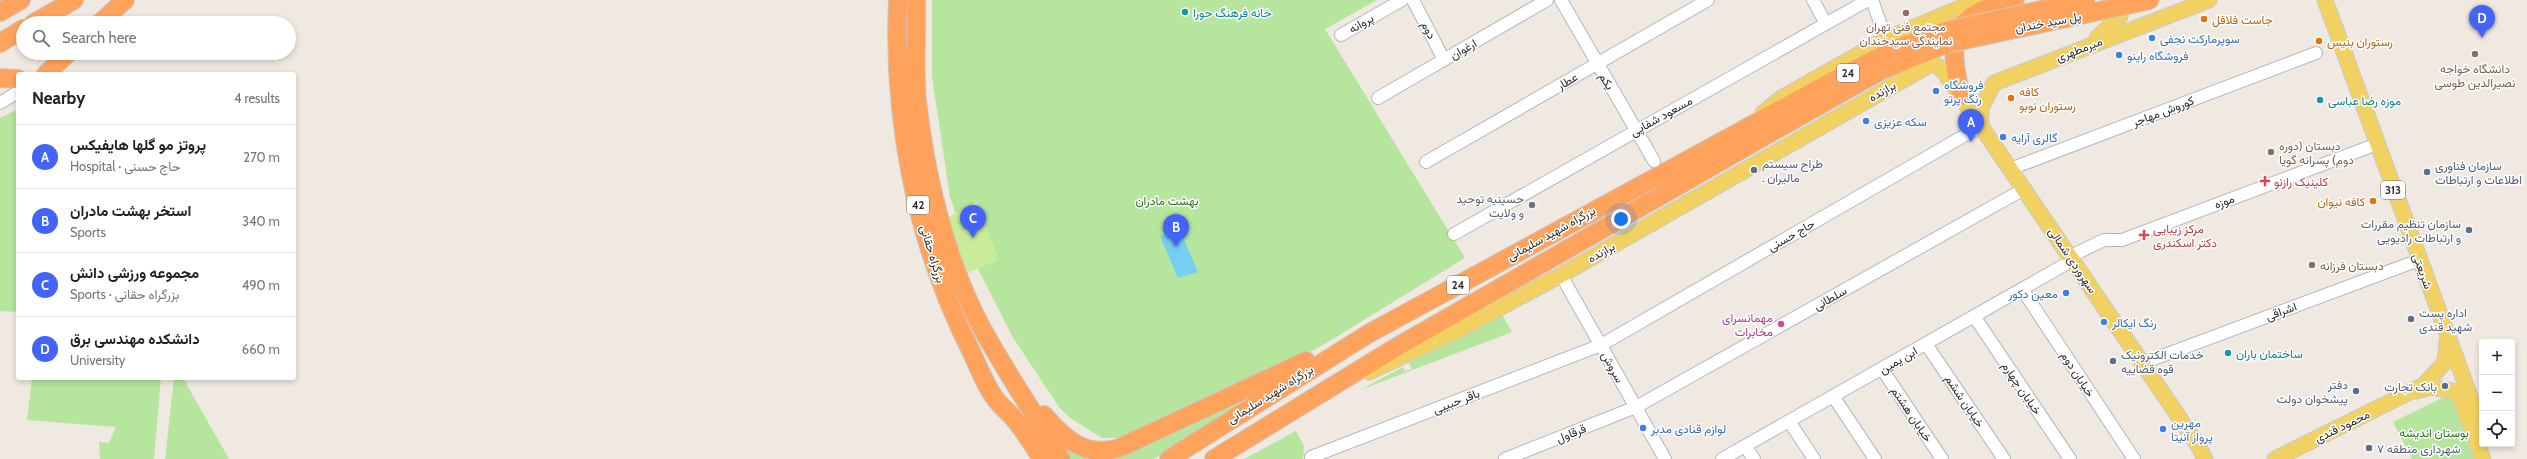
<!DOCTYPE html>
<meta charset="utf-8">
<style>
:root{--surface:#fff;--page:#f2f2f2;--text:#222;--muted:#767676;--line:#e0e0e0;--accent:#4264fb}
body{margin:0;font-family:Cabin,Vazirmatn,sans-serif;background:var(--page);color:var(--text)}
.controls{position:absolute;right:12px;bottom:12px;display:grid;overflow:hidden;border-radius:4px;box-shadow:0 2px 6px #0003}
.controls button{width:36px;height:36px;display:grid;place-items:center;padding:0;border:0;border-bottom:1px solid var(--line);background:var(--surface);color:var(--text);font:20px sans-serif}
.you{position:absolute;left:1621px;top:219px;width:14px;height:14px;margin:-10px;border:3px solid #fff;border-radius:50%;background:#1a73e8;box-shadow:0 0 0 6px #1a73e833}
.badge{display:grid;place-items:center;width:26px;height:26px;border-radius:50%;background:var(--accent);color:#fff;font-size:13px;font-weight:700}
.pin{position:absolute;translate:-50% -33px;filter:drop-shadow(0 1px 2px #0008)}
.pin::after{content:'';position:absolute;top:21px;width:14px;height:12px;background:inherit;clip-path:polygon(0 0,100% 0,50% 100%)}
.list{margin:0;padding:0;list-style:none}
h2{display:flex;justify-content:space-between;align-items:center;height:52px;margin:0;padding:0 16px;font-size:17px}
h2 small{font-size:13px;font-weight:400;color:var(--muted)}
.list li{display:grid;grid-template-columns:26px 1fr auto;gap:12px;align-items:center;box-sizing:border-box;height:64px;padding:0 16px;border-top:1px solid var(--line)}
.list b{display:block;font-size:15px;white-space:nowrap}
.list p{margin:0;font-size:13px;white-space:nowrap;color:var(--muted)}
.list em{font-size:13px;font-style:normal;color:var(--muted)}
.icon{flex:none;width:22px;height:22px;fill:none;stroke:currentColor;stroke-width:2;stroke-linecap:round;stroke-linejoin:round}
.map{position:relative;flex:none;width:2527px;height:459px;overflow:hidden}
.search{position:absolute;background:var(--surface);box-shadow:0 2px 6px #0003;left:16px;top:16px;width:280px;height:44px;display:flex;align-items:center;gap:10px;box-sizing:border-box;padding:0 14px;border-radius:22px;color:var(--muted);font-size:15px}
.panel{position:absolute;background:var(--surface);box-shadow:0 2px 6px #0003;left:16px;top:72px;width:280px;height:308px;border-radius:4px}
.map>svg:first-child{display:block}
.green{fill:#b6e59e}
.pitch{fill:#c9ec9a}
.water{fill:#75cff0}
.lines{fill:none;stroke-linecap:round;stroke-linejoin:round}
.minor-casing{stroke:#b4b7c1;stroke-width:14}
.major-casing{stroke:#c9c9c9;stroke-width:17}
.highway-casing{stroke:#c9c9c9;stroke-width:20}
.minor{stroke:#fff;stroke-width:12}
.major{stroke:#f2d163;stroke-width:15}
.highway{stroke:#ffa35c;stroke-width:18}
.highway-bridge-casing{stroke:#c9c9c9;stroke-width:20;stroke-linecap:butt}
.highway-bridge{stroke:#ffa35c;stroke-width:18}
.culture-dot{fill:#0f9aa8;stroke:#fff;stroke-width:1.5}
.education-dot{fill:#8d6e63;stroke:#fff;stroke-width:1.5}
.food-dot{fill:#e8710a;stroke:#fff;stroke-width:1.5}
.shop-dot{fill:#3f7fe0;stroke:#fff;stroke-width:1.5}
.service-dot{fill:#5c6f8a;stroke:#fff;stroke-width:1.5}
.health-dot{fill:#e0444e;stroke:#fff;stroke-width:1.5}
.worship-dot{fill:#6b7280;stroke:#fff;stroke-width:1.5}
.hotel-dot{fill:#d1479c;stroke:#fff;stroke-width:1.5}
.labels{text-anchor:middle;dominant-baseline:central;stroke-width:3;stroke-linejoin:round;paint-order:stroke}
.shield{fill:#fff;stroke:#6d6d6d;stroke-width:1}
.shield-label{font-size:11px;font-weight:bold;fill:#2e2e2e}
.culture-label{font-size:12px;fill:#0d838f;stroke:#fff;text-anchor:start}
.food-label{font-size:12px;fill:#c56008;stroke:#fff;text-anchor:start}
.street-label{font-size:12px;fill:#2e2e2e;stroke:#fff}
.education-label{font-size:12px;fill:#785e54;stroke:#fff}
.shop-label{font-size:12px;fill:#366cbe;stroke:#fff;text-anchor:start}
.service-label{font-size:12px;fill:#4e5e75;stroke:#fff;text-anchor:start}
.health-label{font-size:12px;fill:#be3a42;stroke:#fff;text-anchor:start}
.worship-label{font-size:12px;fill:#5b616d;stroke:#fff;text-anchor:end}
.park-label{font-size:12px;fill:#2c6e1b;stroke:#fff}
.hotel-label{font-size:12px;fill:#b23c85;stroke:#fff;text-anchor:end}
</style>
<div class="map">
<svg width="2527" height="459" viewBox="0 0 2527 459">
<rect width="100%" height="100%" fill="#efe9e1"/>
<path class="green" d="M932,0h445l-52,29 140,229 -142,87 -60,32 -131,61h-30l-32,-20 -11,-11 -47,-71 -44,-87 -18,-52 -18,-120z
M18,109v203l-18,-1v-193z
M1501,313l11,19 -152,58 43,-23 2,4 7,-2 -3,-6z
M1325,354l-171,105h-87l-6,-19 27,14z
M32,378h129l-7,81h-54l-1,-17 10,1 7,-16 -89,-7z
M174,378h9l46,81h-64z
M2450,394l24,65h-62l-19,-37z
M1296,431l8,15 -1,13h-59z"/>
<path class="pitch" d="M977,201l22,59 -34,14 -16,-57z"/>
<path class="water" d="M1179,228l19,44 -20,6 -18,-42z"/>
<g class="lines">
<g class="minor-casing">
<path id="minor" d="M1413,0l31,60
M1561,0l93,161
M1813,0l13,24
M1872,0l14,39
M1341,35l61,-35
M1378,98l169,-98
M0,103l18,-11
M1426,162l282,-162
M2010,169l306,-116
M1454,234l414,-234
M2071,256l33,-16h18l255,-96
M1561,275l104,184
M2022,289l112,170
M1974,316l96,143
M1926,344l78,115
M2143,363l276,-103
M1882,369l60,90
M1833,396l42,63
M1789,421l25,38
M1745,446l9,13
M1312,459l-1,-2 290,-112 380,-219
M1505,459l131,-52 388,-218
M1722,459l351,-199"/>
</g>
<g class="major-casing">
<path id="major" d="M2325,0l157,429
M2097,38l23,-22 3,-16
M1763,113l17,-14 106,-60 93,-39
M1981,126v-18l13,-25 215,-83
M1369,372l91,-43 101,-54 370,-211 5,1 8,7 254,373 7,14
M2416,391l15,-4 27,5 25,67
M2275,459l149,-74 21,-23 2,-21"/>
</g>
<g class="highway-casing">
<path id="highway" d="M898,0c-6,120 19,244 73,351 7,15 14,33 23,46 6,9 16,16 22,24 10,12 18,26 26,38
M916,0c1,33 -2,67 1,100 8,73 27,153 60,219 25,48 57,93 84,140
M0,12l21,-12
M34,23l40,-23
M100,23l25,-23
M0,43l23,-14
M46,74l22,-21
M0,78l18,1
M1961,96c-14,-62 -10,-81 54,-96
M1044,415c21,25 42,43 75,33l187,-87
M1169,459l199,-125 476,-259 51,-26 51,-18
M1214,459l181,-111 363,-208 124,-70 64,-26"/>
</g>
<use href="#minor" class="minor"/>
<use href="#major" class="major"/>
<use href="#highway" class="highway"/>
<g class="highway-bridge-casing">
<path id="highway-bridge" d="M1946,31l140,-31
M1946,44l204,-44"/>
</g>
<use href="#highway-bridge" class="highway-bridge"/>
</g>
<g class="culture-dot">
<circle cx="1185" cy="12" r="4"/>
<circle cx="2320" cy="100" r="4"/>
<circle cx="2228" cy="353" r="4"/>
</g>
<g class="education-dot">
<circle cx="1906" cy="13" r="4"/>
<circle cx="2475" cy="54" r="4"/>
<circle cx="2271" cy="152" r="4"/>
<circle cx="2312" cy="265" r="4"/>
</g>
<g class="food-dot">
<circle cx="2204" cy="19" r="4"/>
<circle cx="2319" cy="41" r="4"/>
<circle cx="2011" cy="98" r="4"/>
<circle cx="2373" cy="201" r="4"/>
</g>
<g class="shop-dot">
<circle cx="2152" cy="38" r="4"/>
<circle cx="2119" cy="55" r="4"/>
<circle cx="1936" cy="91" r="4"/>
<circle cx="1866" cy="121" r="4"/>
<circle cx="2003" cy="137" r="4"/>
<circle cx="2066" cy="293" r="4"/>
<circle cx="2104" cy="322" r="4"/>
<circle cx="1643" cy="428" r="4"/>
<circle cx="2163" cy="429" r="4"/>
</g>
<g class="service-dot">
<circle cx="1754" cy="170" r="4"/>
<circle cx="2427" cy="172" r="4"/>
<circle cx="2469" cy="230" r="4"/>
<circle cx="2411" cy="319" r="4"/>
<circle cx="2113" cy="361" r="4"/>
<circle cx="2445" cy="386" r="4"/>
<circle cx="2356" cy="391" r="4"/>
<circle cx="2369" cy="448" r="4"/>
</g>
<g class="health-dot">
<path d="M2263 175h4v4h4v4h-4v4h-4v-4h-4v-4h4z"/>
<path d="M2142 229h4v4h4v4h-4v4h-4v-4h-4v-4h4z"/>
</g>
<circle class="worship-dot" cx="1532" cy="205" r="4"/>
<circle class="hotel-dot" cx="1781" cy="324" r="4"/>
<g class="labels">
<g class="shield">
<rect x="1837" y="64" width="22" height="18" rx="3"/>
<rect x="2381" y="181" width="24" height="18" rx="3"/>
<rect x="907" y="196" width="22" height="18" rx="3"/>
<rect x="1447" y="276" width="22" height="18" rx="3"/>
</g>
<g class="shield-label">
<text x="1848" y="73">24</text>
<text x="2393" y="190">313</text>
<text x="918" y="205">42</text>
<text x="1458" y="285">24</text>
</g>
<g class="culture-label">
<text x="1193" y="12">خانه فرهنگ حورا</text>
<text x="2328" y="100">موزه رضا عباسی</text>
<text x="2236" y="353">ساختمان باران</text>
</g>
<g class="food-label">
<text x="2212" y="19">جاست فلافل</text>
<text x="2327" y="41">رستوران بنیس</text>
<text x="2019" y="91">کافه<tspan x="2019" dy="14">رستوران نوبو</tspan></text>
<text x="2365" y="201" text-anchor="end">کافه نیوان</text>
</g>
<g class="street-label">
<text transform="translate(2048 22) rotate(-11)">پل سید خندان</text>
<text transform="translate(1361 23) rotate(-30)">پروانه</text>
<text transform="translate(1429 30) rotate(62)">دوم</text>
<text transform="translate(1463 49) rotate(-30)">ارغوان</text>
<text transform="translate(2079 49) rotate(-21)">میرمطهری</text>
<text transform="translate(1567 81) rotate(-30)">عطار</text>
<text transform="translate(1607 81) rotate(58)">یکم</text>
<text transform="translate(1882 91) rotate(-30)">برازنده</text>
<text transform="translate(2163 111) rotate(-21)">کوروش مهاجر</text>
<text transform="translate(1661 116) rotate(-29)">مسعود شفاپی</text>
<text transform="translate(2224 201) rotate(-20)">موزه</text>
<text transform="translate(1551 233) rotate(-29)">بزرگراه شهید سلیمانی</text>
<text transform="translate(1791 235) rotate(-30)">حاج حسنی</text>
<text transform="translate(1601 252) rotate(-30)">برازنده</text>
<text transform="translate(933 254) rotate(73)">بزرگراه حقانی</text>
<text transform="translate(2073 260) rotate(56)">سهروردی شمالی</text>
<text transform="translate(2423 271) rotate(70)">شریعتی</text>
<text transform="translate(1830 298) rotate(-29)">سلطانی</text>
<text transform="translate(2281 311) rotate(-20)">اشراقی</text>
<text transform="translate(1898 360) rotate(-30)">ابن یمین</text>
<text transform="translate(1613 367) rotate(61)">سروش</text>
<text transform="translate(2078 374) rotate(57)">خیابان دوم</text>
<text transform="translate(2022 388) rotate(56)">خیابان چهارم</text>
<text transform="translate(1270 394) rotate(-32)">بزرگراه شهید سلیمانی</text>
<text transform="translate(1456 401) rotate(-21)">باقر حبیبی</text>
<text transform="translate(1965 401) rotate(56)">خیابان ششم</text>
<text transform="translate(1912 414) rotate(56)">خیابان هشتم</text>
<text transform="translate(2342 426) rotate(-26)">محمود قندی</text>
<text transform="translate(1571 433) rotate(-22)">قرقاول</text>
</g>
<g class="education-label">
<text x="1906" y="26">مجتمع فنی تهران<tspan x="1906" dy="14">نمایندگی سیدخندان</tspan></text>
<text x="2475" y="68">دانشگاه خواجه<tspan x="2475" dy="14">نصیرالدین طوسی</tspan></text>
<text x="2279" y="145" text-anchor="start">دبستان (دوره<tspan x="2279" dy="14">دوم) پسرانه گویا</tspan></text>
<text x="2320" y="265" text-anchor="start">دبستان فرزانه</text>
</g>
<g class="shop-label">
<text x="2160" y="38">سوپرمارکت نجفی</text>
<text x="2127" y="55">فروشگاه راینو</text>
<text x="1944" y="84">فروشگاه<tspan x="1944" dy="14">رنگ پرتو</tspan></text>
<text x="1874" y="121">سکه عزیزی</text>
<text x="2011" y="137">گالری آرایه</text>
<text x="2058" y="293" text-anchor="end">معین دکور</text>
<text x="2112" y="322">رنگ ایکالر</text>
<text x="2171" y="422">مهرین<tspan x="2171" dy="14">پرواز آنیتا</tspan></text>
<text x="1651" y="428">لوازم قنادى مدبر</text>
</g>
<g class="service-label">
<text x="1762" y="163">طراح سیستم<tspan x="1762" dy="14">. مالیران</tspan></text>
<text x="2435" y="165">سازمان فناوری<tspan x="2435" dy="14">اطلاعات و ارتباطات</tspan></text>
<text x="2461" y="223" text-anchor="end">سازمان تنظیم مقررات<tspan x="2461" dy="14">و ارتباطات رادیویی</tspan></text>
<text x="2419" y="312">اداره پست<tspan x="2419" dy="14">شهید قندی</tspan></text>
<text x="2121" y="354">خدمات الکترونیک<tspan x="2121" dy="14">قوه قضاییه</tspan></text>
<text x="2348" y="384" text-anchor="end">دفتر<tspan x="2348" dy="14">پیشخوان دولت</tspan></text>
<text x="2437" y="386" text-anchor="end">بانک تجارت</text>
<text x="2377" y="448">شهرداری منطقه ۷</text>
</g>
<g class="health-label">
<text x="2274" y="181">کلینیک رازنو</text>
<text x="2153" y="228">مرکز زیبایی<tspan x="2153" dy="14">دکتر اسکندری</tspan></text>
</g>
<g class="worship-label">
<text x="1524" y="198">حسینیه توحید<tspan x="1524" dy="14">و ولایت</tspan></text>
</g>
<g class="park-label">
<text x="1167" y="200">بهشت مادران</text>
<text x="2434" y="432">بوستان اندیشه</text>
</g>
<g class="hotel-label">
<text x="1773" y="317">مهمانسرای<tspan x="1773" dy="14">مخابرات</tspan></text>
</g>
</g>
</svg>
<div class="controls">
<button>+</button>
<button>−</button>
<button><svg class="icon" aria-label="locate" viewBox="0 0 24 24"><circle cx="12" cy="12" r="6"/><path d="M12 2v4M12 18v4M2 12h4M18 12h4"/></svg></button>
</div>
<div class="you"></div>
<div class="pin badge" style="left:1971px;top:142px">A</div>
<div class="pin badge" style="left:1176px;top:247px">B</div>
<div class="pin badge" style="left:973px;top:238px">C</div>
<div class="pin badge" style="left:2482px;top:38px">D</div>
<div class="search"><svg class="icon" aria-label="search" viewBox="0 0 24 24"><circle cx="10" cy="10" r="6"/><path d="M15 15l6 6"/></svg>Search here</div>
<section class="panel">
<h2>Nearby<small>4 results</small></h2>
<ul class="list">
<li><span class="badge">A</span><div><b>پروتز مو گلها هایفیکس</b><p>Hospital · حاج حسنی</p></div><em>270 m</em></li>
<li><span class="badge">B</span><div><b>استخر بهشت مادران</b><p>Sports</p></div><em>340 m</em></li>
<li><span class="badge">C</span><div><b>مجموعه ورزشی دانش</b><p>Sports · بزرگراه حقانی</p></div><em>490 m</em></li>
<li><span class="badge">D</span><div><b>دانشکده مهندسی برق</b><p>University</p></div><em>660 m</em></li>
</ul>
</section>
</div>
